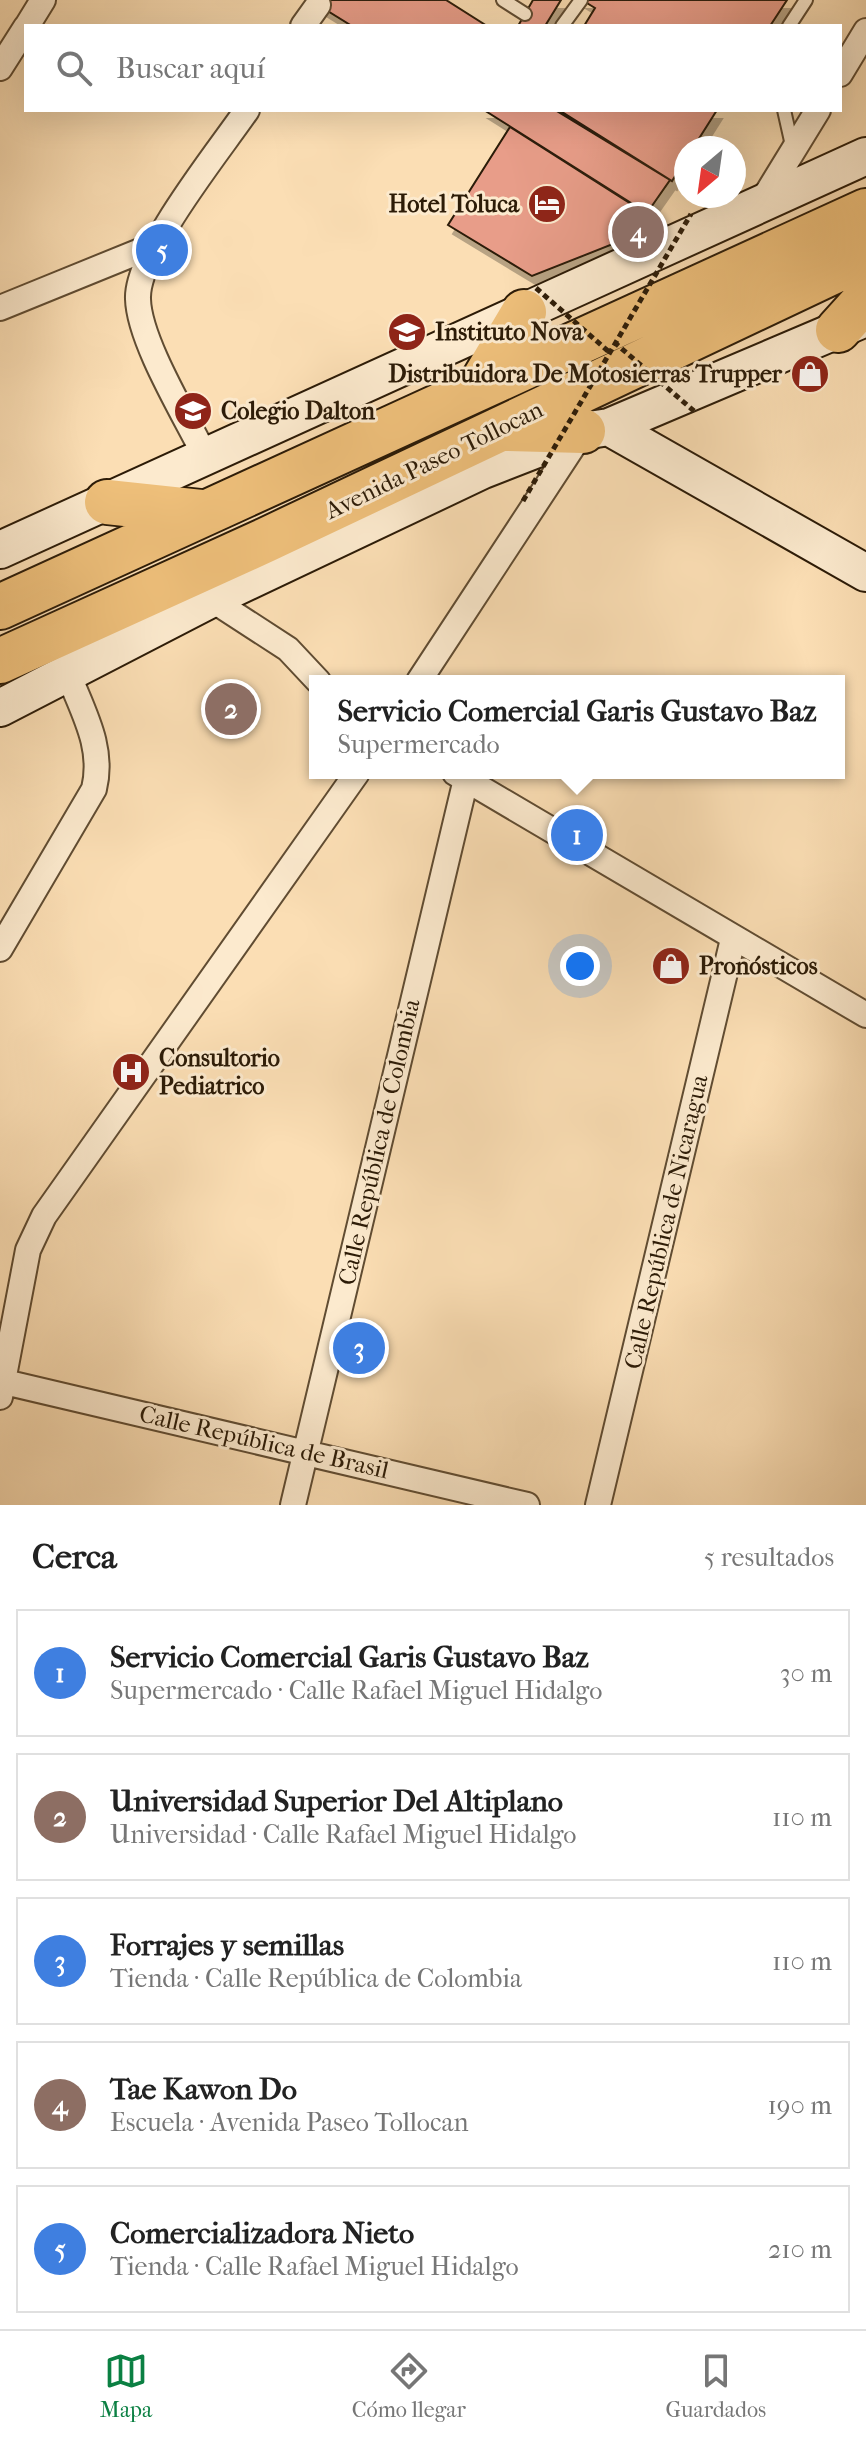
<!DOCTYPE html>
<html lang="es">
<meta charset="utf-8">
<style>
:root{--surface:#fff;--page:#f6f6f6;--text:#222;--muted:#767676;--line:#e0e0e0;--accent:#0b8043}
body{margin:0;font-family:"IM FELL French Canon",serif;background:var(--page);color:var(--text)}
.compass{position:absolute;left:674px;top:136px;width:72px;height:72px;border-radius:50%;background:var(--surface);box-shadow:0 8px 32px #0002;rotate:209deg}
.you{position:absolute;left:580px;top:966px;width:28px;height:28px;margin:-20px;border:6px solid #fff;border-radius:50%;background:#1a73e8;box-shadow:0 0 0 12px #1a73e833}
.badge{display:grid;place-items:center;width:52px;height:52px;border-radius:50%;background:var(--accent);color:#fff;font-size:26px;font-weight:700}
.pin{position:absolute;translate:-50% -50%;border:4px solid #fff;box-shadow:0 2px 8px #0006}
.popup{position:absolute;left:309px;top:675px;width:536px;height:104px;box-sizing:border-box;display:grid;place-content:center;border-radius:0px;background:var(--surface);filter:drop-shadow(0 2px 6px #0005);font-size:26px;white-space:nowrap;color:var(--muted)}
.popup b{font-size:30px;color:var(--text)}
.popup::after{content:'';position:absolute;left:50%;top:100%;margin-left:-16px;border:16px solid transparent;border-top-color:var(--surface)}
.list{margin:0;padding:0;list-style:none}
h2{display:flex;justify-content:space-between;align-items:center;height:104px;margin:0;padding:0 32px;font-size:34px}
h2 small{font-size:26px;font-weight:400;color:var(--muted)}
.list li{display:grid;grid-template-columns:52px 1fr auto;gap:24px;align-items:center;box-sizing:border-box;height:128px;margin:0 16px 16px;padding:0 16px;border:2px solid var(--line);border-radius:0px}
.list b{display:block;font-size:30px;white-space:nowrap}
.list p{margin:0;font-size:26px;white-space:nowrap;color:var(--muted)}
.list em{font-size:26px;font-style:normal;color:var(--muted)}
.icon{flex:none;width:44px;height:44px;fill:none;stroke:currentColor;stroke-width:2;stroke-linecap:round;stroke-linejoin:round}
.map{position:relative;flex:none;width:866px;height:1505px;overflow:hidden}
.search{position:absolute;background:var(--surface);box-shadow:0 8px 32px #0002;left:24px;right:24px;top:24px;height:88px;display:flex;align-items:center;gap:20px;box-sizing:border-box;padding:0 28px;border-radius:0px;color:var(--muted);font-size:30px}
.sheet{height:824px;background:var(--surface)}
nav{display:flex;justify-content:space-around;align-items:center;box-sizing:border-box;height:112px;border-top:2px solid var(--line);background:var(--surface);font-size:22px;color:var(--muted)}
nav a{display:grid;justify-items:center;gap:4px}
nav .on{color:var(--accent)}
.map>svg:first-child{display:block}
.building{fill:#e89d89;stroke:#2c1b07;stroke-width:2;filter:url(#shadow)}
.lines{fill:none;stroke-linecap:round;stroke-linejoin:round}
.lane-casing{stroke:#604c32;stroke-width:16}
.street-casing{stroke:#604c32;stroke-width:28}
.secondary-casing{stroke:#2c1b07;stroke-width:40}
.highway-casing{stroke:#2c1b07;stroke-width:48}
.lane{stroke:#fceace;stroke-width:12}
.street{stroke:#fceace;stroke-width:24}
.secondary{stroke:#fceace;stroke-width:36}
.highway{stroke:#eebf7a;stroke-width:44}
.path-bridge{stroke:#2c1b07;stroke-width:5;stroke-dasharray:6 4;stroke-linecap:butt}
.labels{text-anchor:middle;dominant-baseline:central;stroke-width:6;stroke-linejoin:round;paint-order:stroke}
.poi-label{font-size:24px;font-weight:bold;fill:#2c1b07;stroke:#fceace;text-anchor:start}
.street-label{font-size:24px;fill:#2c1b07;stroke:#fceace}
</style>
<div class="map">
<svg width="866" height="1505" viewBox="0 0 866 1505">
<defs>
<filter id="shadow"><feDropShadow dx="5" dy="9" stdDeviation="0" flood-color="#0004"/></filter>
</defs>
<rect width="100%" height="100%" fill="#fbdeb4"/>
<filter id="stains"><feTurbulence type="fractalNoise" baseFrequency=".0025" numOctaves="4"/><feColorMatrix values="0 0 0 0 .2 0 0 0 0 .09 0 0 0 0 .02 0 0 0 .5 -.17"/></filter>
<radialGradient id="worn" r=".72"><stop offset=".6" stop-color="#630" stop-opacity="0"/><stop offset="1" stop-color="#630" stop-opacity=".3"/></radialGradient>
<path class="building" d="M310,0h136l41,26h-135z
M533,0h28l-16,26h-27z
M582,0h205l-17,26h-186l11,-18z
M484,110h71l115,70 -23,33z
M559,110h158l-24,38h-7v11l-14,22z
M510,127l110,70 24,15 -26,30 -86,34 -84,-51z"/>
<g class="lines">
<g class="lane-casing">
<path id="lane" d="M503,0l22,14
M562,26l19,-26
M789,26l17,-26
M784,110l9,40"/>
</g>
<g class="street-casing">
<path id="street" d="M27,26l16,-26
M303,26l15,-21
M0,68l26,-41
M840,74l26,-43
M761,203l57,-93
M0,308l155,-63
M205,456c-19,-39 -66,-115 -67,-157 -2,-46 81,-148 109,-189
M211,599l77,50 30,32
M419,681l164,-250
M455,773l411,242
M0,949l94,-160c10,-41 -10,-75 -25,-113
M0,1381l527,124
M0,1397l28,-147 16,-34 313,-443
M293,1505l173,-726
M598,1505l135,-566"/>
</g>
<g class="secondary-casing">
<path id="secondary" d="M609,427l257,146
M0,550l866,-394
M0,708l211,-109 272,-129 100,-39 26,-4 252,-107"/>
</g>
<g class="highway-casing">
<path id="highway" d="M838,330l28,-31
M480,386l44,-74
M506,429l77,2
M107,502l94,10
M0,607l866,-396
M0,661l266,-121 600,-284"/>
</g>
<use href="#lane" class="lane"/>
<use href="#street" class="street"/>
<use href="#secondary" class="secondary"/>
<use href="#highway" class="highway"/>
<path class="path-bridge" d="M536,288l72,63
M614,342l80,69
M523,501l168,-287"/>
</g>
<defs>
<g id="hotel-disc" transform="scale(2)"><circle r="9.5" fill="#8f2418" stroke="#fceace"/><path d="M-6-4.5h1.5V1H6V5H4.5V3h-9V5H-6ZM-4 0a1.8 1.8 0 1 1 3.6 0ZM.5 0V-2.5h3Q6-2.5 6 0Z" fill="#fff"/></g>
<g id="school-disc" transform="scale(2)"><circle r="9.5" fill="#8f2418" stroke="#fceace"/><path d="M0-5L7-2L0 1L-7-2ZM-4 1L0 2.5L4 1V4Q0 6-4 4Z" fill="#fff"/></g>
<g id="shop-disc" transform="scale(2)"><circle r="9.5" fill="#8f2418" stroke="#fceace"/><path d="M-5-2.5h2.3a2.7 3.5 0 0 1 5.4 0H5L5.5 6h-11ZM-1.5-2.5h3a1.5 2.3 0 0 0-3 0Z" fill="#fff"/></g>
<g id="hospital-disc" transform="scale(2)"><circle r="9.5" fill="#8f2418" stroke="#fceace"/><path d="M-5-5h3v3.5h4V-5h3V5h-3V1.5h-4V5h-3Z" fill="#fff"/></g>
</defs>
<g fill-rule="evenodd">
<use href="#hotel-disc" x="547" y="204"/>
<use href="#school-disc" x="407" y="332"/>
<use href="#shop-disc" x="810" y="374"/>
<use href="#school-disc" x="193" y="411"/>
<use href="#shop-disc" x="671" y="966"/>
<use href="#hospital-disc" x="131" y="1072"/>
</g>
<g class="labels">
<g class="poi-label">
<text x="519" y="204" text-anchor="end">Hotel Toluca</text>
<text x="435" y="332">Instituto Nova</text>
<text x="782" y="374" text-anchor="end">Distribuidora De Motosierras Trupper</text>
<text x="221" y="411">Colegio Dalton</text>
<text x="699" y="966">Pronósticos</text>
<text x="159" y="1058">Consultorio<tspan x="159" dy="28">Pediatrico</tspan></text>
</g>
<g class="street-label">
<text transform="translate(434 460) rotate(-26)">Avenida Paseo Tollocan</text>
<text transform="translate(379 1142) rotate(-77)">Calle República de Colombia</text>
<text transform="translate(666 1222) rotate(-77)">Calle República de Nicaragua</text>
<text transform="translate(264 1442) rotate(13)">Calle República de Brasil</text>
</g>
</g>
<rect width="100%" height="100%" filter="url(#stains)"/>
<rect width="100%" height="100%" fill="url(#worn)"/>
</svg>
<svg class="compass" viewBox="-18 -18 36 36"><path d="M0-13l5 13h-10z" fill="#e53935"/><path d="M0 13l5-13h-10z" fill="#767676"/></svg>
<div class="you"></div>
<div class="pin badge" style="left:577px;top:835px;background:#3f7fe0">1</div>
<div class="popup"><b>Servicio Comercial Garis Gustavo Baz</b>Supermercado</div>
<div class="pin badge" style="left:231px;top:709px;background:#8d6e63">2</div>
<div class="pin badge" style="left:359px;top:1348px;background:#3f7fe0">3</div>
<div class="pin badge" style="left:638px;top:232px;background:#8d6e63">4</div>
<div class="pin badge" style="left:162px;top:250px;background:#3f7fe0">5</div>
<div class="search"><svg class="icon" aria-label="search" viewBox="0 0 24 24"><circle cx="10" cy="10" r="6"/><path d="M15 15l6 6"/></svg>Buscar aquí</div>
</div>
<section class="sheet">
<h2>Cerca<small>5 resultados</small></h2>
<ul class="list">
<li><span class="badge" style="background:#3f7fe0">1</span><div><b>Servicio Comercial Garis Gustavo Baz</b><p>Supermercado · Calle Rafael Miguel Hidalgo</p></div><em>30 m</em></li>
<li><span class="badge" style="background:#8d6e63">2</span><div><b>Universidad Superior Del Altiplano</b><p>Universidad · Calle Rafael Miguel Hidalgo</p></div><em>110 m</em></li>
<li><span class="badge" style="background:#3f7fe0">3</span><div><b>Forrajes y semillas</b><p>Tienda · Calle República de Colombia</p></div><em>110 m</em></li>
<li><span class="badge" style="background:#8d6e63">4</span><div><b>Tae Kawon Do</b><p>Escuela · Avenida Paseo Tollocan</p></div><em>190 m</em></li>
<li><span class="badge" style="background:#3f7fe0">5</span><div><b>Comercializadora Nieto</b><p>Tienda · Calle Rafael Miguel Hidalgo</p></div><em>210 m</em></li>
</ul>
</section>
<nav>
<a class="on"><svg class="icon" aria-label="map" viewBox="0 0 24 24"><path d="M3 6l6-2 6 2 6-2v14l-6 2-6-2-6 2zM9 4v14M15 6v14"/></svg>Mapa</a>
<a><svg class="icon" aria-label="directions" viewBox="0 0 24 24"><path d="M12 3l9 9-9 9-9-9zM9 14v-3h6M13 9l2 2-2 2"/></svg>Cómo llegar</a>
<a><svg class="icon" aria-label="saved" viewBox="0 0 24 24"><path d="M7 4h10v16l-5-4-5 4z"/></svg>Guardados</a>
</nav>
